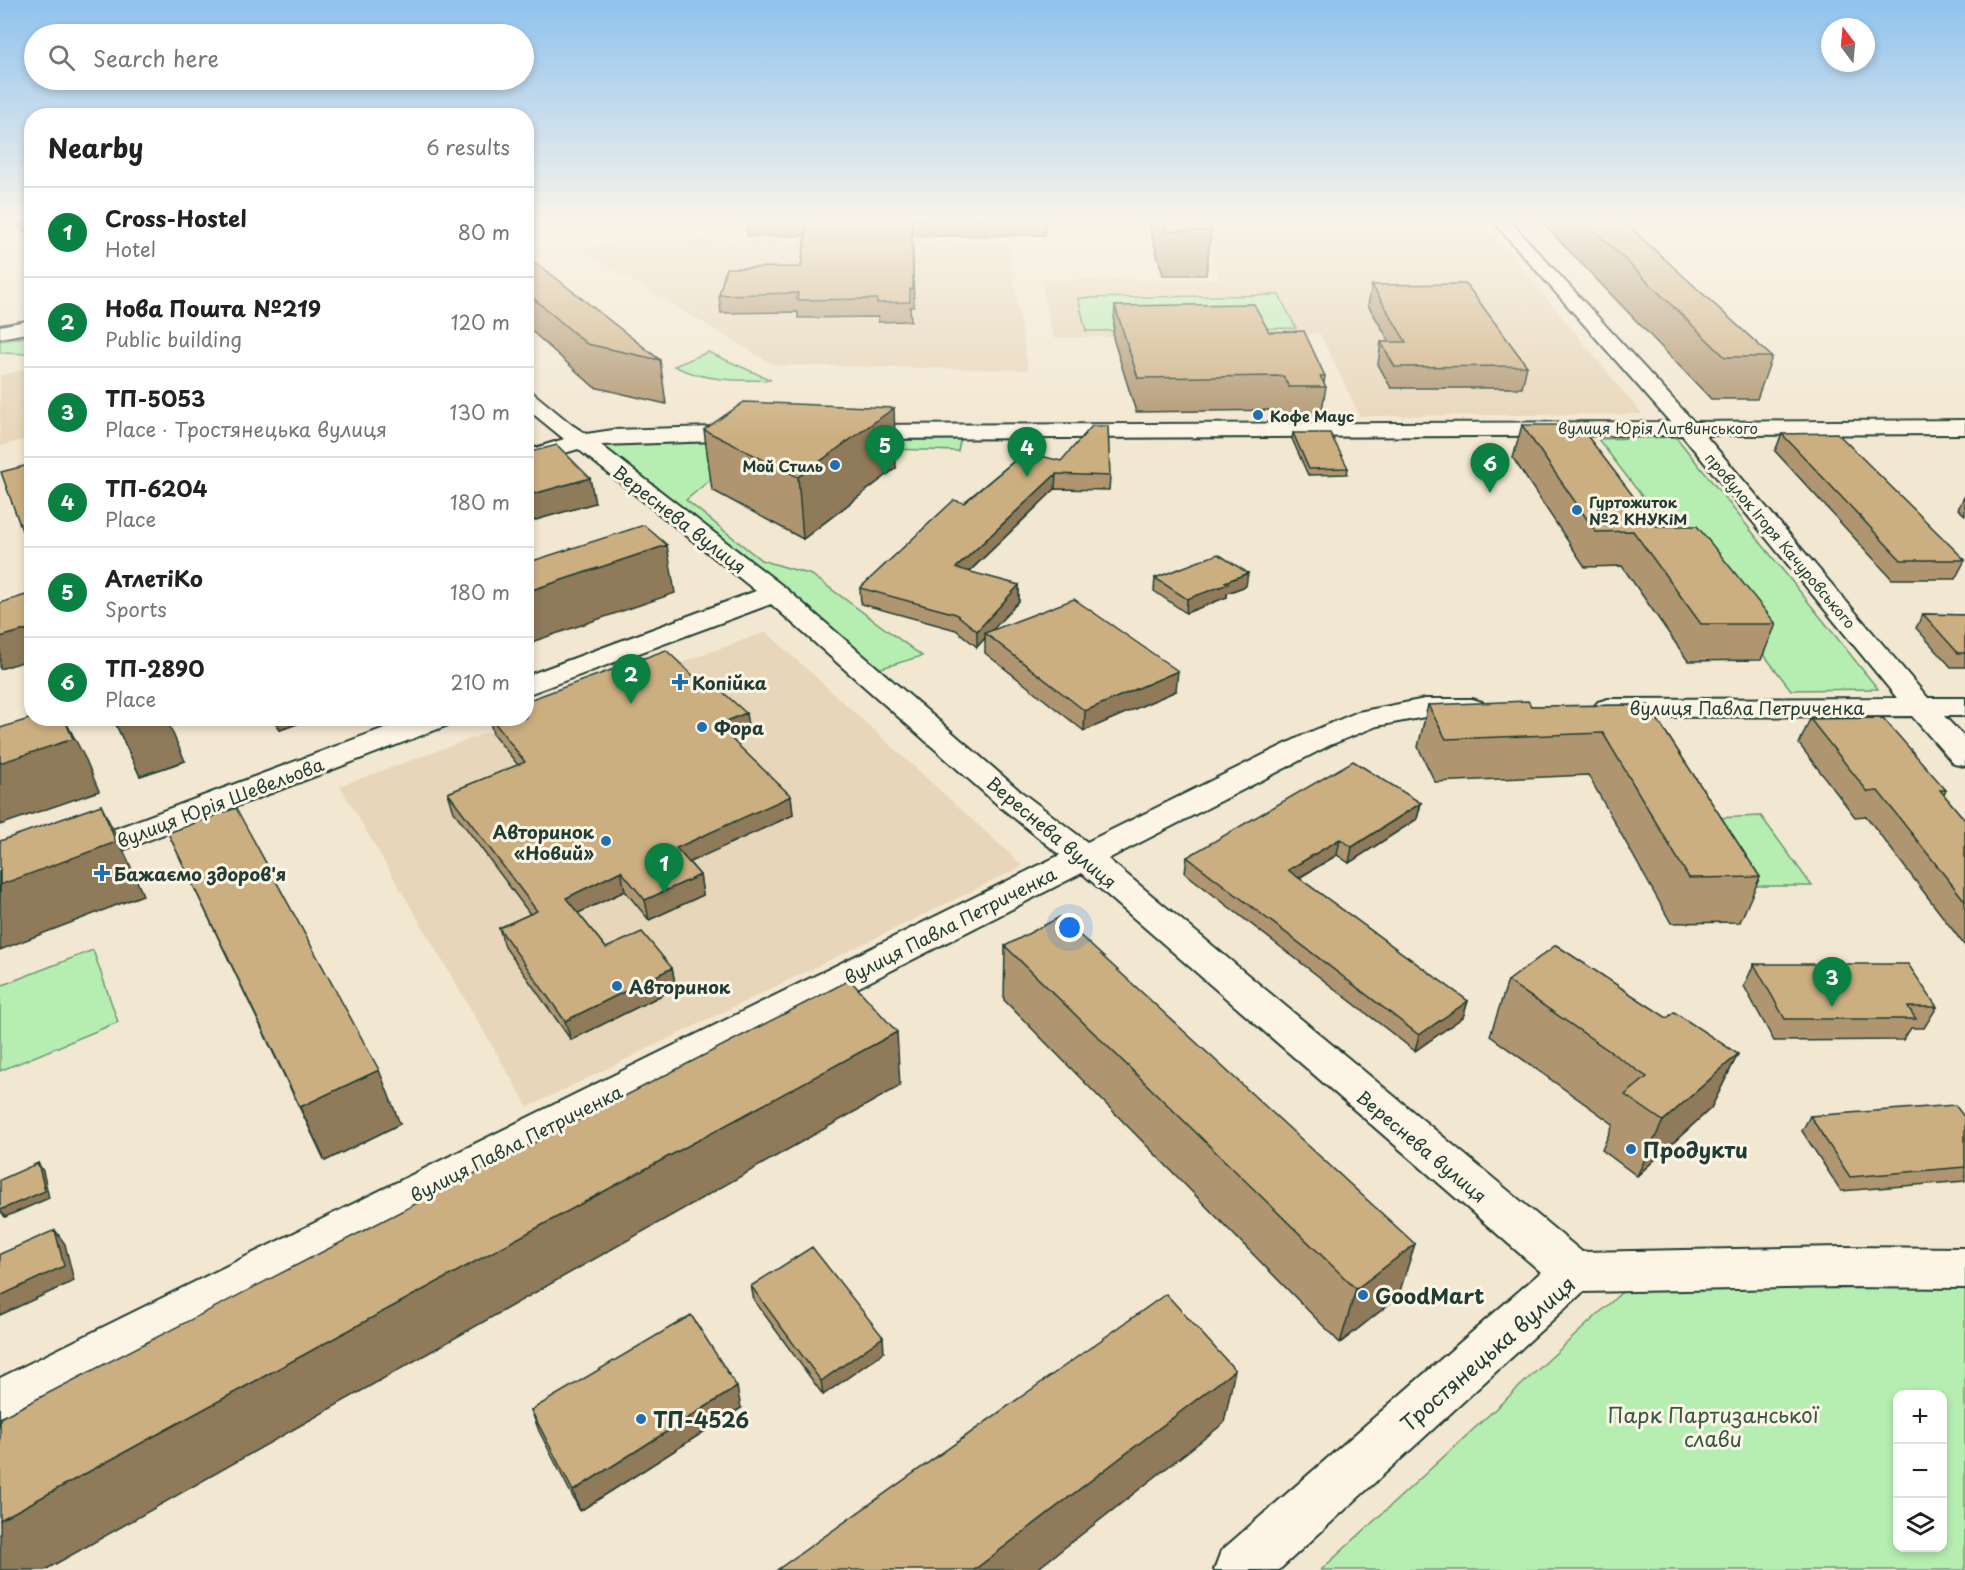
<!DOCTYPE html>
<meta charset="utf-8">
<style>
:root{--surface:#fff;--page:#f6f6f6;--text:#222;--muted:#767676;--line:#e0e0e0;--accent:#0b8043}
body{margin:0;font-family:"Playpen Sans",sans-serif;background:var(--page);color:var(--text)}
.controls{position:absolute;right:18px;bottom:18px;display:grid;overflow:hidden;border-radius:12px;box-shadow:0 3px 9px #0003}
.controls button{width:54px;height:54px;display:grid;place-items:center;padding:0;border:0;border-bottom:2px solid var(--line);background:var(--surface);color:var(--text);font:30px sans-serif}
.compass{position:absolute;left:1821px;top:18px;width:54px;height:54px;border-radius:50%;background:var(--surface);box-shadow:0 3px 9px #0003;rotate:344deg}
.you{position:absolute;left:1070px;top:928px;width:21px;height:21px;margin:-15px;border:4px solid #fff;border-radius:50%;background:#1a73e8;box-shadow:0 0 0 9px #1a73e833}
.badge{display:grid;place-items:center;width:39px;height:39px;border-radius:50%;background:var(--accent);color:#fff;font-size:20px;font-weight:700}
.pin{position:absolute;translate:-50% -50px;filter:drop-shadow(0 2px 3px #0008)}
.pin::after{content:'';position:absolute;top:32px;width:21px;height:18px;background:inherit;clip-path:polygon(0 0,100% 0,50% 100%)}
.list{margin:0;padding:0;list-style:none}
h2{display:flex;justify-content:space-between;align-items:center;height:78px;margin:0;padding:0 24px;font-size:26px}
h2 small{font-size:20px;font-weight:400;color:var(--muted)}
.list li{display:grid;grid-template-columns:39px 1fr auto;gap:18px;align-items:center;box-sizing:border-box;height:90px;padding:0 24px;border-top:2px solid var(--line)}
.list b{display:block;font-size:22px;white-space:nowrap}
.list p{margin:0;font-size:20px;white-space:nowrap;color:var(--muted)}
.list em{font-size:20px;font-style:normal;color:var(--muted)}
.icon{flex:none;width:33px;height:33px;fill:none;stroke:currentColor;stroke-width:2;stroke-linecap:round;stroke-linejoin:round}
.map{position:relative;flex:none;width:1965px;height:1570px;overflow:hidden}
.search{position:absolute;background:var(--surface);box-shadow:0 3px 9px #0003;left:24px;top:24px;width:510px;height:66px;display:flex;align-items:center;gap:15px;box-sizing:border-box;padding:0 21px;border-radius:33px;color:var(--muted);font-size:22px}
.panel{position:absolute;background:var(--surface);box-shadow:0 3px 9px #0003;left:24px;top:108px;width:510px;height:618px;border-radius:24px}
.map>svg:first-child{display:block}
.built{fill:#e7d6b9}
.green{fill:#b6eeb1;stroke:#6a9672;stroke-width:1.5;fill-rule:evenodd}
.lines{fill:none;stroke-linecap:round;stroke-linejoin:round}
.minor-casing{stroke:#1f3d34;stroke-width:4}
.minor{fill:#fcf5e5;fill-rule:evenodd}
.wall{fill:#af966f;stroke:#1f3d34;stroke-width:1.5}
.shaded-wall{fill:#8f7a5a;stroke:#1f3d34;stroke-width:1.5}
.building{fill:#ccaf81;stroke:#1f3d34;stroke-width:1.5}
.poi-dot{fill:#1f6fb2;stroke:#fcf5e5;stroke-width:2}
.labels{text-anchor:middle;dominant-baseline:central;stroke-width:6;stroke-linejoin:round;paint-order:stroke}
.far-poi-label{font-size:15px;font-weight:bold;fill:#1f3d34;stroke:#fcf5e5;text-anchor:start}
.far-street-label{font-size:15px;fill:#1f3d34;stroke:#fcf5e5}
.street-label{font-size:18px;fill:#1f3d34;stroke:#fcf5e5}
.poi-label{font-size:18px;font-weight:bold;fill:#1f3d34;stroke:#fcf5e5;text-anchor:start}
.near-poi-label{font-size:21px;font-weight:bold;fill:#1f3d34;stroke:#fcf5e5;text-anchor:start}
.near-street-label{font-size:21px;fill:#1f3d34;stroke:#fcf5e5}
.near-park-label{font-size:21px;fill:#365847;stroke:#fcf5e5}
</style>
<div class="map">
<svg width="1965" height="1570" viewBox="0 0 1965 1570">
<rect width="100%" height="100%" fill="#f2e7d1"/>
<filter id="ink" filterUnits="userSpaceOnUse"><feTurbulence type="fractalNoise" baseFrequency=".0167" numOctaves="2"/><feDisplacementMap in="SourceGraphic" scale="12" xChannelSelector="R" yChannelSelector="G"/><feConvolveMatrix kernelMatrix="1 2 1 2 8 2 1 2 1" color-interpolation-filters="sRGB"/></filter>
<g filter="url(#ink)">
<path class="built" d="M1202,218h278l162,196 -282,2 -40,-82 -267,4 -12,-58 178,-1z
M631,239l377,3 20,128 -254,-5 -193,-115z
M30,369l1,69 -31,8v-71z
M766,632l257,234 -495,241 -188,-321z"/>
<path class="green" d="M1279,295l17,33 -210,3 -8,-33z
M31,336v18l-31,-1v-12z
M708,352l63,28c-34,1 -67,1 -97,-14z
M962,432l-4,19 -206,-6 -66,55 75,60 51,15 110,81 -54,16 -286,-231z
M1676,437l202,252 -87,1 -193,-251z
M1761,816l51,70h-80l-40,-67z
M93,950l25,72 -118,49v-85z
M1635,1280l330,4v286h-644zM1898,1394h44v154h-44z"/>
<g class="lines">
<g class="minor-casing">
<path id="minor" d="M1490,218h17l187,204 271,-2v14l-260,1 223,263h37v18h-21l21,22v28l-11,-2 -42,-48 -304,1 -10,-3 -5,-6 5,-6 10,-3 289,-1 -215,-263 -829,4 -8,-2 -3,-5 3,-5 8,-2 817,-3z
M32,320v12l-32,6v-12z
M526,391l7,2 39,32 14,9 27,-4 133,-4 8,2 3,5 -3,5 -8,2 -145,5 183,142 236,204 67,51 221,-109 50,-21 67,-13h47l10,3 5,6 -5,6 -10,3h-47l-48,9 -47,19 -222,114 474,393 260,-5 123,1v40l-123,-1 -259,5 -304,278h-65l7,-19 320,-279 -459,-399 -1082,553v-48l1060,-523 -62,-50 -227,-201 -245,91v-19l230,-85 -178,-142 -52,16v-14l38,-12 -38,-31z
M411,718h44l-4,6 -451,173v-25z"/>
</g>
<use href="#minor" class="minor"/>
</g>
<path class="wall" d="M14,218h18v24z
M745,218h300v17l-133,1 2,71h-4l1,14 -33,1v-5l-80,1v-6l-77,1 -2,-18 82,-28 5,-31h-59z
M1147,218h59l5,13 -5,44h-43z
M1538,218h88l2,2 -1,5 145,132 -15,42h-46z
M526,257l134,103 6,44 -72,-17 -68,-61z
M1372,285l155,81 -5,22h-131l-13,-24 3,-22h9l-22,-37z
M1115,306l154,26 56,44 -1,8 2,3 -6,34h-36l-5,-11 -143,2 -23,-74z
M1522,425l134,101 120,98 -15,36 -73,1 -66,-95 -37,1 -72,-109z
M704,430l192,38 -93,71 -91,-49z
M1293,433l55,35 -1,6 -39,1 -16,-36z
M1782,434l183,126 -10,19h-63l-117,-128z
M1025,452l85,24 -1,14 -54,-1 -86,83 50,13v16l-27,29 184,61 -92,40 -99,-78v-15l-8,9 -21,-17 -95,-26 -1,-16z
M526,453l69,50 -63,18 -6,-6z
M1964,497h1v18l-7,-6z
M1155,578l91,8 -19,7v4l-41,16 -32,-22z
M1923,614l42,1v52h-14l-35,-39z
M1428,705l103,1 117,-1 112,172 -20,45 -69,1 -83,-148 -153,7 -17,-35z
M113,718l72,43 -45,15z
M272,718h42l-34,12z
M489,718h37l223,14 -18,7 60,57 2,19 -104,47 11,13 3,20 -54,25 -24,-29 -47,22 28,35 66,20 4,20 -105,52 -66,-93 -6,-19 31,-14 -76,-102 -6,-19 70,-28 -25,-31z
M1810,719l136,71 -2,5 21,25v126l-99,-130 -11,1 -56,-73z
M1421,803l-4,16 -68,44 -12,-8 -38,23 169,123 -5,16 -48,34 -230,-178 2,-16z
M168,833l232,291 -75,37z
M1005,946l393,351 -58,46 -336,-343z
M1754,964l183,43 -13,21h-13l-8,12 -129,1 -30,-55z
M1508,981l159,37 71,36 -27,54 -74,68 -35,-26 11,-26 -123,-88z
M1810,1116l155,2v63l-124,10 -39,-60z
M751,1286l133,66 -61,43 -69,-95z
M741,1408l-161,103 -41,-80 -8,-21z"/>
<path class="shaded-wall" d="M894,408l2,60 -93,71 -5,-62z
M1056,474l-1,15 -99,95v-16z
M590,478l5,25 -63,18 -6,-25z
M32,538v15l-7,-14z
M667,545l8,48 -149,51v-52z
M1248,573l-2,13 -19,7v4l-41,16 1,-14 38,-17z
M1019,585v16l-31,34 -3,-2v5l-8,9v-16z
M32,628v31l-32,10v-32z
M1178,671l-2,20 -92,40 1,-20z
M746,713l3,19 -30,12 -2,-19z
M64,718l22,42 13,31 -99,34v-62z
M135,718h31l19,43 -45,15 -24,-51z
M275,718h39l-34,12z
M791,796l2,19 -114,52 -3,-19z
M1421,803l-4,16 -68,44 3,-16z
M101,805l26,53 16,37 -143,55v-65z
M1340,839l-3,16 -52,31 3,-16z
M621,871l4,20 -55,26 -4,-19z
M700,875l3,20 -54,25 -4,-20z
M672,968l4,20 -105,52 -6,-19z
M1468,1001l-5,16 -48,34 4,-16z
M897,1032l3,54 -855,484h-45v-50z
M1738,1054l-27,54 -74,68 26,-55z
M379,1070l21,54 -75,37 -25,-54z
M38,1163l5,8 6,27 -44,19 -5,-7z
M55,1230l10,14 9,37 -74,34v-19z
M1415,1244l-17,53 -58,46 16,-54z
M883,1337l1,15 -61,43 -2,-14z
M1235,1370l-11,53 -188,147h-62z
M737,1387l4,21 -161,103 -7,-20z"/>
<path class="building" d="M21,218h11v14z
M745,218h210l-43,1 1,70h-3v13l-33,1v-4l-80,1 1,-7 -79,2 7,-27 75,-1 7,-48h-63z
M1162,218h44l5,13h-45z
M1582,218h44l2,2h-6l150,137h-47z
M526,257l21,14 113,89 -73,-16 -61,-52z
M1466,284l61,82 -132,1 -14,-25h25l-34,-57z
M1254,304l15,28 35,-1 21,45h-5l6,11h-37l-6,-11 -145,2 -23,-72z
M744,402l150,6 -96,69 -94,-47z
M1522,425h57l77,101h41l79,98h-75l-68,-93 -37,1z
M1092,426h16l2,50 -54,-2 -100,94 63,17 -42,46 -21,-17 -96,-26 94,-88 10,3 61,-51 36,9z
M1293,433h37l18,35 -39,1z
M1837,433l128,127h-64l-119,-126z
M557,445l33,33 -64,18v-43z
M32,464v74l-7,1 -24,-67z
M644,525l23,20 -141,47v-29z
M1218,554l30,19 -23,9 3,2 -41,15 -32,-21z
M32,593v35l-32,9v-34z
M1074,599l104,72 -93,40 -100,-78z
M1923,614l42,1v38h-7z
M666,650l41,39 9,-3 30,27 -29,12 74,71 -115,52 24,27 -55,25 -24,-29 -55,27 40,50 36,-16 30,36 -107,53 -66,-93 38,-17 -89,-118 77,-31 -34,-44h35v-17z
M1528,701l3,5 117,-1 112,172 -71,1 -86,-145 -157,6 -18,-34z
M32,718h32l9,21 -73,24v-35z
M113,718h22l-19,7z
M1883,718l63,72h-6l25,30v81l-87,-110 -10,1 -58,-73z
M1353,761l68,42 -69,44 -12,-8 -52,31 180,131 -49,34 -232,-178z
M101,805l15,37 -116,43v-44z
M236,808l143,262 -79,37 -132,-274z
M1060,917l355,327 -59,45 -351,-343z
M1556,945l111,73 7,-6 64,42 -75,67 -38,-26 22,-18 -139,-96z
M1754,964h154l29,43h-29l8,12h-131z
M850,980l47,52 -897,488v-102z
M1955,1105l10,13v49l-115,10 -40,-61z
M38,1163l7,28 -45,19v-30z
M55,1230l9,36 -64,30v-42z
M812,1247l71,90 -62,44 -70,-95z
M1166,1294l69,76 -261,200h-197z
M691,1315l46,72 -164,104 -42,-81z"/>
</g>
<linearGradient id="sky" x2="0" y2="1"><stop stop-color="#8fc2ee"/><stop offset="0.5" stop-color="#f9f4ea"/><stop offset="1" stop-color="#f9f4ea" stop-opacity="0"/></linearGradient>
<rect width="1965" height="438" fill="url(#sky)"/>
<g class="poi-dot">
<circle cx="1258" cy="415" r="6"/>
<circle cx="835" cy="465" r="6"/>
<circle cx="1577" cy="510" r="6"/>
<path d="M677 673h6v6h6v6h-6v6h-6v-6h-6v-6h6z"/>
<circle cx="702" cy="727" r="6"/>
<circle cx="606" cy="841" r="6"/>
<path d="M99 864h6v6h6v6h-6v6h-6v-6h-6v-6h6z"/>
<circle cx="617" cy="986" r="6"/>
<circle cx="1631" cy="1149" r="6"/>
<circle cx="1363" cy="1295" r="6"/>
<circle cx="641" cy="1419" r="6"/>
</g>
<g class="labels">
<g class="far-poi-label">
<text x="1270" y="415">Кофе Маус</text>
<text x="823" y="465" text-anchor="end">Мой Стиль</text>
<text x="1589" y="501">Гуртожиток<tspan x="1589" dy="17">№2 КНУКіМ</tspan></text>
</g>
<g class="far-street-label">
<text x="1658" y="427">вулиця Юрія Литвинського</text>
<text transform="translate(1781 540) rotate(50)">провулок Ігоря Качуровського</text>
</g>
<g class="street-label">
<text transform="translate(680 519) rotate(38)">Вереснева вулиця</text>
<text x="1747" y="707">вулиця Павла Петриченка</text>
<text transform="translate(220 802) rotate(-21)">вулиця Юрія Шевельова</text>
<text transform="translate(1052 832) rotate(40)">Вереснева вулиця</text>
<text transform="translate(950 925) rotate(-27)">вулиця Павла Петриченка</text>
<text transform="translate(516 1143) rotate(-27)">вулиця Павла Петриченка</text>
<text transform="translate(1422 1146) rotate(40)">Вереснева вулиця</text>
</g>
<g class="poi-label">
<text x="692" y="682">Копійка</text>
<text x="714" y="727">Фора</text>
<text x="594" y="831" text-anchor="end">Авторинок<tspan x="594" dy="21">«Новий»</tspan></text>
<text x="114" y="873">Бажаємо здоров'я</text>
<text x="629" y="986">Авторинок</text>
</g>
<g class="near-poi-label">
<text x="1643" y="1149">Продукти</text>
<text x="1375" y="1295">GoodMart</text>
<text x="653" y="1419">ТП-4526</text>
</g>
<g class="near-street-label">
<text transform="translate(1487 1353) rotate(-41)">Тростянецька вулиця</text>
</g>
<g class="near-park-label">
<text x="1713" y="1414">Парк Партизанської<tspan x="1713" dy="24">слави</tspan></text>
</g>
</g>
</svg>
<div class="controls">
<button>+</button>
<button>−</button>
<button><svg class="icon" aria-label="layers" viewBox="0 0 24 24"><path d="M12 4l9 5-9 5-9-5zM3 14l9 5 9-5"/></svg></button>
</div>
<svg class="compass" viewBox="-18 -18 36 36"><path d="M0-13l5 13h-10z" fill="#e53935"/><path d="M0 13l5-13h-10z" fill="#767676"/></svg>
<div class="you"></div>
<div class="pin badge" style="left:664px;top:893px">1</div>
<div class="pin badge" style="left:631px;top:704px">2</div>
<div class="pin badge" style="left:1832px;top:1007px">3</div>
<div class="pin badge" style="left:1027px;top:477px">4</div>
<div class="pin badge" style="left:885px;top:475px">5</div>
<div class="pin badge" style="left:1490px;top:493px">6</div>
<div class="search"><svg class="icon" aria-label="search" viewBox="0 0 24 24"><circle cx="10" cy="10" r="6"/><path d="M15 15l6 6"/></svg>Search here</div>
<section class="panel">
<h2>Nearby<small>6 results</small></h2>
<ul class="list">
<li><span class="badge">1</span><div><b>Cross-Hostel</b><p>Hotel</p></div><em>80 m</em></li>
<li><span class="badge">2</span><div><b>Нова Пошта №219</b><p>Public building</p></div><em>120 m</em></li>
<li><span class="badge">3</span><div><b>ТП-5053</b><p>Place · Тростянецька вулиця</p></div><em>130 m</em></li>
<li><span class="badge">4</span><div><b>ТП-6204</b><p>Place</p></div><em>180 m</em></li>
<li><span class="badge">5</span><div><b>АтлетіКо</b><p>Sports</p></div><em>180 m</em></li>
<li><span class="badge">6</span><div><b>ТП-2890</b><p>Place</p></div><em>210 m</em></li>
</ul>
</section>
</div>
